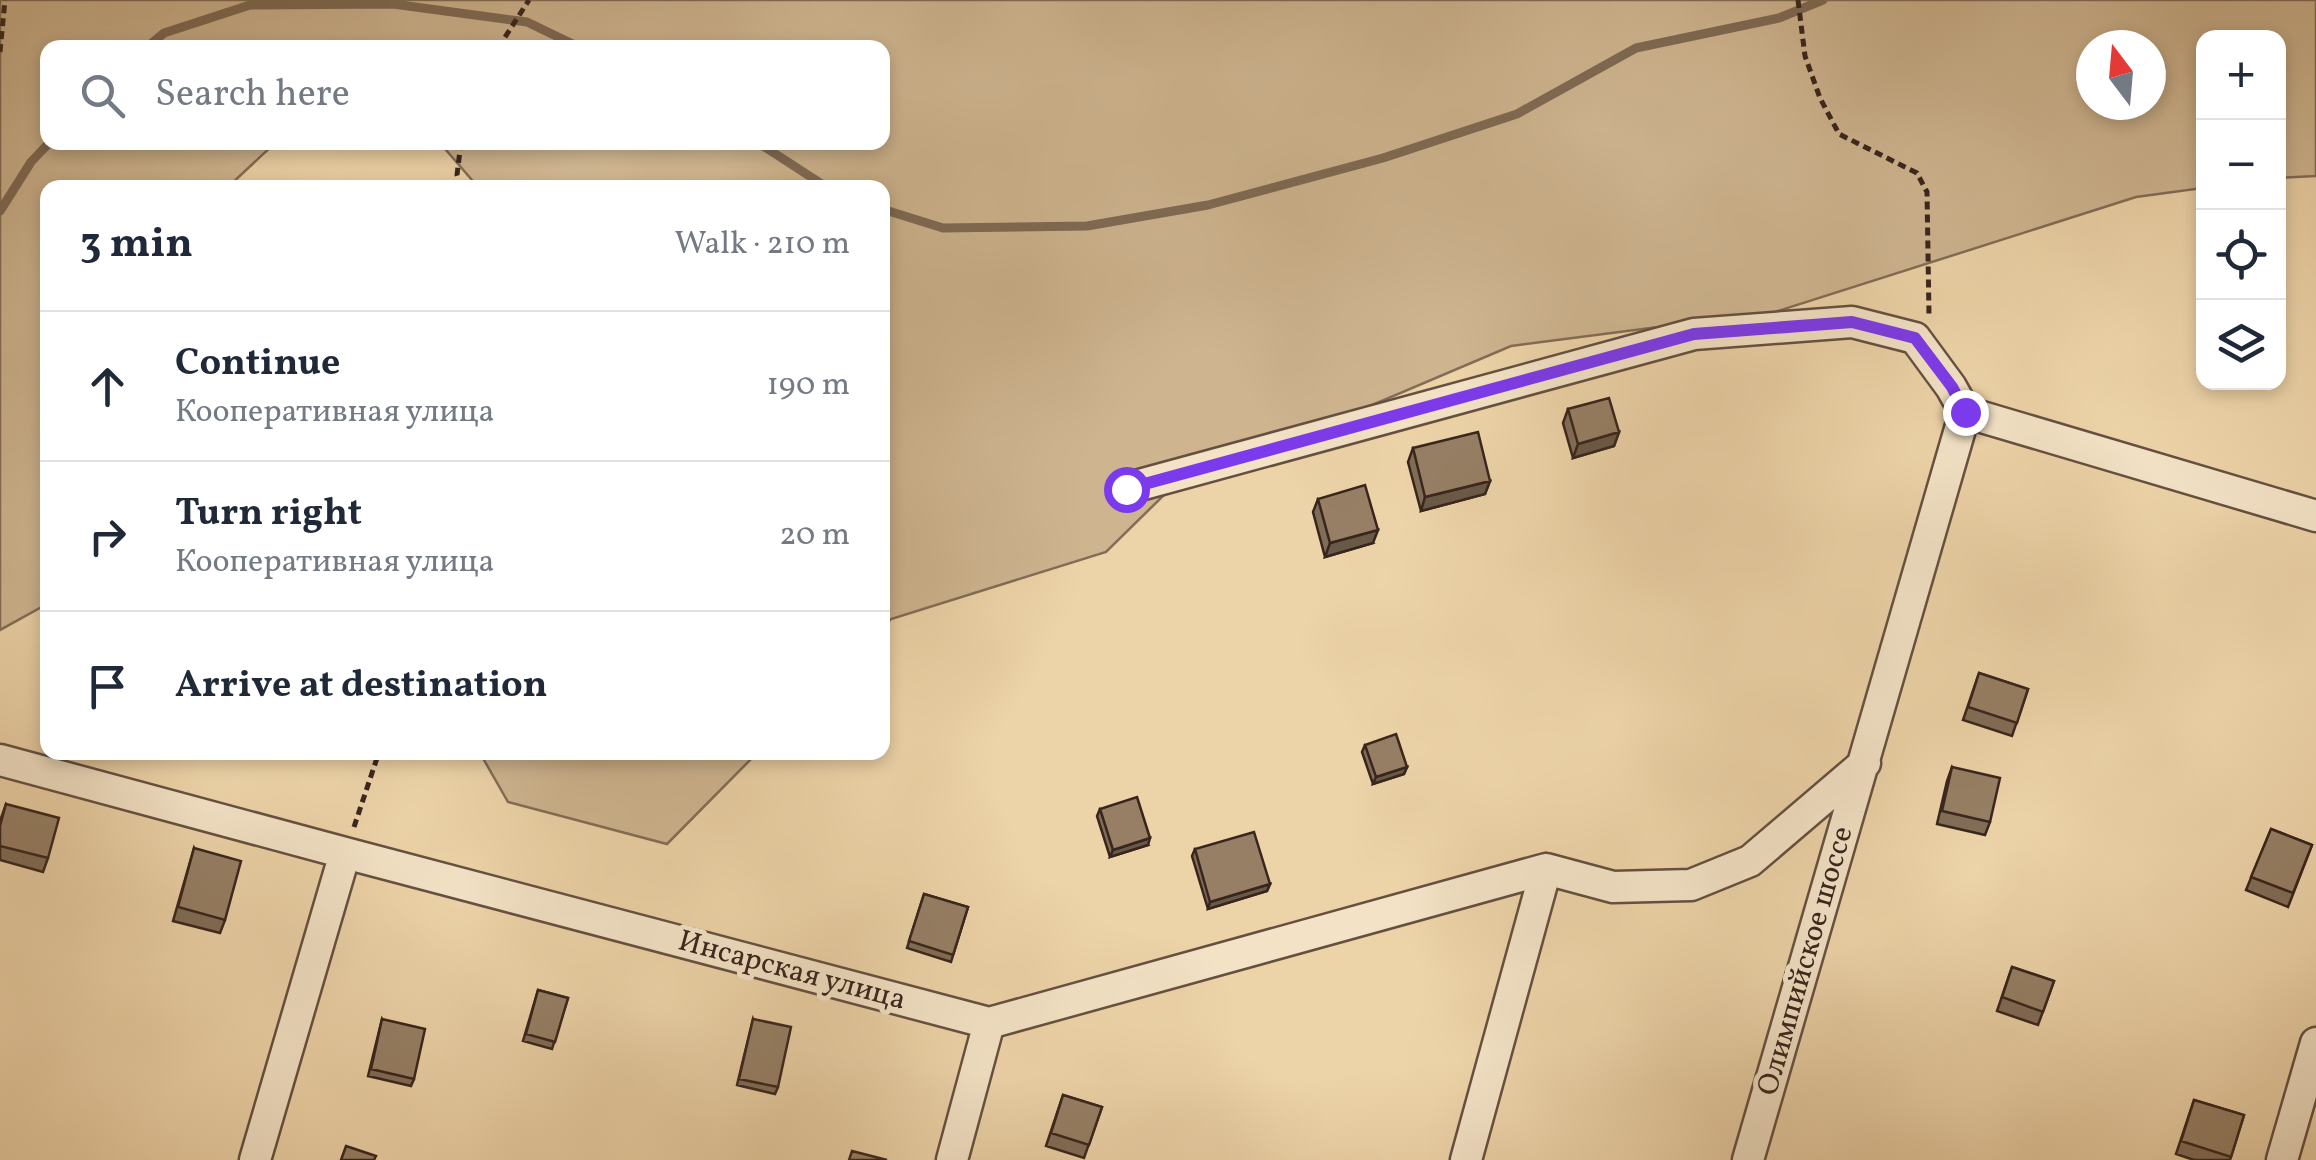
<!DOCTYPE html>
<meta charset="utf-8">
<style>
:root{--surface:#fff;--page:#f2f2f3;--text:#1f2937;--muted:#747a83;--line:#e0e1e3}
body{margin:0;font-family:Vollkorn,serif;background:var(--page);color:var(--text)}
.controls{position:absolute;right:30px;top:30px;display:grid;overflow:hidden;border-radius:20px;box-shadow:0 5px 15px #0003}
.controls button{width:90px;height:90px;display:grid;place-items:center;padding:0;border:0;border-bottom:2px solid var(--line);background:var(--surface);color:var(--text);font:50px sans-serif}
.compass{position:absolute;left:2076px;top:30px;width:90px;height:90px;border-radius:50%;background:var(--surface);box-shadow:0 5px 15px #0003;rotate:344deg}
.stop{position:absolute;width:30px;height:30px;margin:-22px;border:8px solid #7c3aed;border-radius:50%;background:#fff}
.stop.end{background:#7c3aed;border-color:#fff;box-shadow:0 2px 10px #0008}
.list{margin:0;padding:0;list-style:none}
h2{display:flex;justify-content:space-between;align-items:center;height:130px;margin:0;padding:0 40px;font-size:42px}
h2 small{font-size:32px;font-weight:400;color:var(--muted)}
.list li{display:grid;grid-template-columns:65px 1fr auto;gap:30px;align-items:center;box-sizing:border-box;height:150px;padding:0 40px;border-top:2px solid var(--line)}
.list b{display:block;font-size:38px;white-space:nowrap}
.list p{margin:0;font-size:32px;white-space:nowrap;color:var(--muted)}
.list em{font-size:32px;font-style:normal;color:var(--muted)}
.icon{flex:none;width:55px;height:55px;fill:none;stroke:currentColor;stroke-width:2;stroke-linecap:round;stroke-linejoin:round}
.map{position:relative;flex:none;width:2316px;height:1160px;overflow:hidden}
.search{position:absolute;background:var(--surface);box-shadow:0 5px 15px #0003;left:40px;top:40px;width:850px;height:110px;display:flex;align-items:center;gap:25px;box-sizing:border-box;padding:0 35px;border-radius:20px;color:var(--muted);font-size:38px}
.panel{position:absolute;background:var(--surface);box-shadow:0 5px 15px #0003;left:40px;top:180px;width:850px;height:580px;border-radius:20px}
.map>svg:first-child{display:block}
.green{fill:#ceb590;stroke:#836d56;stroke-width:2.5;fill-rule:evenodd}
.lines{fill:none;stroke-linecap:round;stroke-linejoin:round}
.stream{stroke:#7f6a54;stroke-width:9}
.street-casing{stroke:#655040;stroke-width:35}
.path{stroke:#38251d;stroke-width:5;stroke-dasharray:8 5;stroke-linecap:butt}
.street{stroke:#f3e2c6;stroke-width:30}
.wall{fill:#816d57;stroke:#38251d;stroke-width:2.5}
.shaded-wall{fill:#695947;stroke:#38251d;stroke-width:2.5}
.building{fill:#967f65;stroke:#38251d;stroke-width:2.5}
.route{stroke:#7c3aed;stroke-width:12}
.labels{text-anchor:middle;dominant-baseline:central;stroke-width:10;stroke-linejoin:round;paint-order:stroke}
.street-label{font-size:30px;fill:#38251d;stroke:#f3e2c6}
</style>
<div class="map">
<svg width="2316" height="1160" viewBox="0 0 2316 1160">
<rect width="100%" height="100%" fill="#edd3a8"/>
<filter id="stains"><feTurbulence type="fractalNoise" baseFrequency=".002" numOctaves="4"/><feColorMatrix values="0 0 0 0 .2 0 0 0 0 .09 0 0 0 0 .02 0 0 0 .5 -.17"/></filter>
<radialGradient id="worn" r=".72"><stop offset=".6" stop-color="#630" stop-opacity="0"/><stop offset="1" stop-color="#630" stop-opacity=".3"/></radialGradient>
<path class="green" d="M0,0h2316v176l-37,2 -1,-140h-74l-1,150 -67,9 -361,115 -264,34 -344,146 -61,60 -215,67 -8,8 -1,-439 -404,-1 -38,-44 442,-1v-94h-834v94l227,1 -47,44 -180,1 -1,416 -47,26zM2091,45h60v60h-60z
M480,753h-1h278l-90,91 -159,-42z"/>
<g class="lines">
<path class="stream" d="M146,48l18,-15 86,-28 143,-1 134,18 54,26
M757,142l71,46
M882,209l61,19 144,-2 121,-21 175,-47 134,-44 119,-66 143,-30 44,-18
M0,211l31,-49 19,-20"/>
<g class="street-casing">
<path id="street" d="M1125,489l569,-155 158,-12 63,16 36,49 14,25 351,104
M0,760l345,93
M1546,869l67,18 78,-2 59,-24 115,-98
M255,1160l90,-307 644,170 557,-154
M952,1160l37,-137
M1466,1160l80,-291
M1748,1160l217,-748
M2282,1160l34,-117"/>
</g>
<path class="path" d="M1798,0l7,56 15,42 19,36 78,39 10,19 2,123
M498,48l31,-48
M0,52l5,-52
M461,142l-4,33 4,13
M354,827l25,-75"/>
<use href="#street" class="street"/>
</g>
<path class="wall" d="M1568,409l51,23 -5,14 -41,12 -10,-35z
M1413,448l77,33 -5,13 -64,17 -13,-49z
M1318,499l55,44 -48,14 -12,-45z
M1979,673l49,16 -16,47 -49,-16z
M1365,745l42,22 -3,7 -31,10 -11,-32z
M1952,767l38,55 -5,13 -48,-11 10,-43z
M6,804l42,54 -5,14 -43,-12v-39z
M1100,809l48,36 -38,12 -13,-41z
M2271,829l41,16 -24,62 -42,-17z
M194,848l31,72 -5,13 -47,-12z
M1195,849l75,35 -3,7 -59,18 -16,-53z
M924,894l44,13 -17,55 -44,-14z
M2012,967l42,14 -16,44 -41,-14z
M538,990l30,8 -16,51 -29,-8z
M382,1019l32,60 -3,7 -43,-10z
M753,1019l25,68 -3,7 -38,-9z
M1063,1095l39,12 -18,51 -38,-12z
M2194,1100l50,15 -14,45h-36l-18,-6z"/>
<path class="shaded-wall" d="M1619,432l-5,14 -41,12 5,-14z
M1490,481l-5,13 -64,17 4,-14z
M1378,530l-5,13 -48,14 5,-14z
M1407,767l-3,7 -31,10 3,-7z
M1150,838l-2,7 -38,12 3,-7z
M1270,884l-3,7 -59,18 2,-7z"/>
<path class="building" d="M1609,398l10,34 -41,12 -10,-35z
M1478,432l12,49 -65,16 -12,-49z
M1365,485l13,45 -48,13 -12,-44z
M1979,673l49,16 -11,34 -49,-16z
M1396,734l11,33 -31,10 -11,-32z
M1952,767l48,11 -10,44 -48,-11z
M1137,797l13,41 -37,12 -13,-41z
M6,804l53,14 -11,40 -48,-12v-20z
M2271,829l41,16 -19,48 -42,-16z
M1254,832l16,52 -60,18 -15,-53z
M194,848l47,13 -16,59 -47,-13z
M924,894l44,13 -15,48 -44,-14z
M2012,967l42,14 -11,31 -41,-15z
M538,990l30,8 -13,44 -29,-8z
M382,1019l43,10 -11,50 -43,-10z
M753,1019l38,8 -13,60 -39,-8z
M1063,1095l39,12 -13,38 -38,-12z
M2194,1100l50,15 -13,42 -50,-16z
M346,1146l30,10 -2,4h-33z
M852,1151l35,9h-38z"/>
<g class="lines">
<path class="route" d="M1126,489l568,-155 158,-12 63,16 37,49 13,25"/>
</g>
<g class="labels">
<g class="street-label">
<text transform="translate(1806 961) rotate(-74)">Олимпийское шоссе</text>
<text transform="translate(792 971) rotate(15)">Инсарская улица</text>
</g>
</g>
<rect width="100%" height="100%" filter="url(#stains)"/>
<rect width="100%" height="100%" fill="url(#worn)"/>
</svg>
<div class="controls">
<button>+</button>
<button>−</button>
<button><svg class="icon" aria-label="locate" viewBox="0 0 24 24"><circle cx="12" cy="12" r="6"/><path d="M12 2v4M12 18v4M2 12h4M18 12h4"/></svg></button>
<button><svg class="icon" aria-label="layers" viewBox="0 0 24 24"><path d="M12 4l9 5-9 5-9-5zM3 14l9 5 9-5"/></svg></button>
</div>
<svg class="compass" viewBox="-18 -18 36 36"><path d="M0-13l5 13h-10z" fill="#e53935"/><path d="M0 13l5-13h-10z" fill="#747a83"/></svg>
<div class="stop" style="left:1126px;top:489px"></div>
<div class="stop end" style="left:1965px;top:412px"></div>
<div class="search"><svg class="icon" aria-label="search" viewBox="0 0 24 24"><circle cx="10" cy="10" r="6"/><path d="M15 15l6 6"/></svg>Search here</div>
<section class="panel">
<h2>3 min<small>Walk · 210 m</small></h2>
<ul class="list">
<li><svg class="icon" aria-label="ahead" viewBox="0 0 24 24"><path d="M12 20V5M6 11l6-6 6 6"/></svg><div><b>Continue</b><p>Кооперативная улица</p></div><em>190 m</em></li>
<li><svg class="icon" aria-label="right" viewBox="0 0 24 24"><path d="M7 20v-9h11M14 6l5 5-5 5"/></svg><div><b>Turn right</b><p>Кооперативная улица</p></div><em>20 m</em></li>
<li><svg class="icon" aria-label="arrive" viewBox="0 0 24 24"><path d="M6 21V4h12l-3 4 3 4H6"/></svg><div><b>Arrive at destination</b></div></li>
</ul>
</section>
</div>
